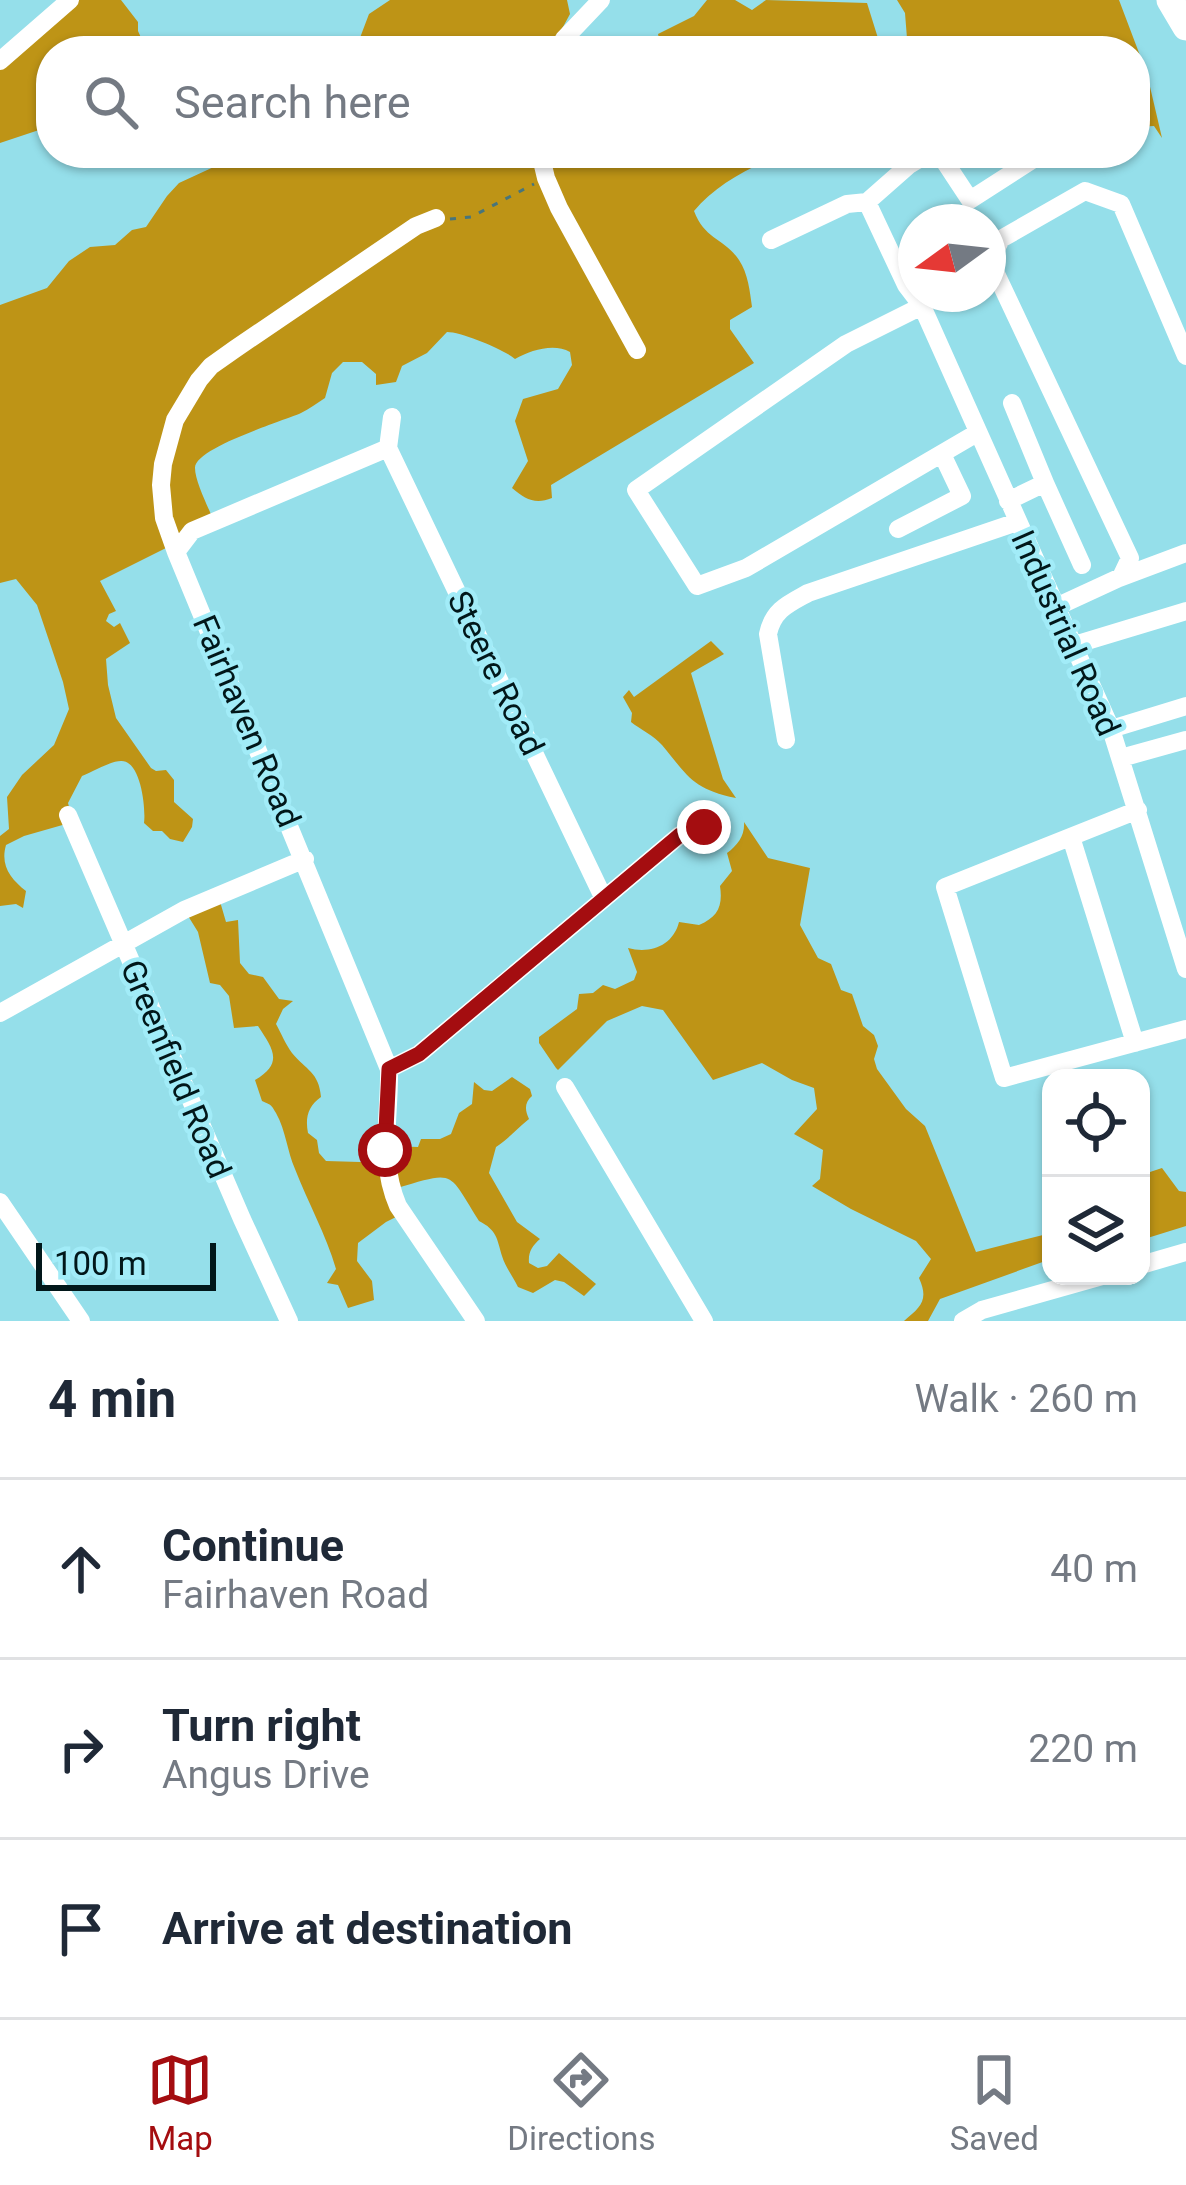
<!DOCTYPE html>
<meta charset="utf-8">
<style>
:root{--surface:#fff;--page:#f2f2f3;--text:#1f2937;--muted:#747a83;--line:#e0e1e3;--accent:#a40d10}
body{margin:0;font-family:Roboto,sans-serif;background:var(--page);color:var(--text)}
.controls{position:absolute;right:36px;bottom:36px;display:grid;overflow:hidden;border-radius:24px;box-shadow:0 3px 9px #0004}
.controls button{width:108px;height:108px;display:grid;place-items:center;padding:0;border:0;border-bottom:3px solid var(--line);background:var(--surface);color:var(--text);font:60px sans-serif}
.compass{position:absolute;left:898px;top:204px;width:108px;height:108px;border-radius:50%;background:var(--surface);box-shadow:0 3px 9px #0004;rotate:255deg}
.scale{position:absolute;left:36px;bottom:30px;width:180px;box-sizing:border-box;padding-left:12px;border:6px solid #01171a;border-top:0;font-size:33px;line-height:42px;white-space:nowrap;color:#01171a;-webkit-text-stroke:9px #a2ecf8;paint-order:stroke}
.stop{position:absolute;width:36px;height:36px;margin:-27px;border:9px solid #a40d10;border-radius:50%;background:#fff}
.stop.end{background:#a40d10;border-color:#fff;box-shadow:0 3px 12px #0008}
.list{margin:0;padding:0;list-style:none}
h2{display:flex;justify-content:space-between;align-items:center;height:156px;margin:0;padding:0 48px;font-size:51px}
h2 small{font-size:39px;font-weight:400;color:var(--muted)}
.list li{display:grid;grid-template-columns:78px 1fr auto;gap:36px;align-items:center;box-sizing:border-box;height:180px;padding:0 48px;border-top:3px solid var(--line)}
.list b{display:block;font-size:45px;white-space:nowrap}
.list p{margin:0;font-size:39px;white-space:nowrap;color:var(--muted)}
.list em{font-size:39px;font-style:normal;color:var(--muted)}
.icon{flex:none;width:66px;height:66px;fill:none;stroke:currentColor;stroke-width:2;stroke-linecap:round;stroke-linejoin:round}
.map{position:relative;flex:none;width:1186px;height:1321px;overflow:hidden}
.search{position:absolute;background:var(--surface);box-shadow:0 3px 9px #0004;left:36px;right:36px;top:36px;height:132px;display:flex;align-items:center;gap:30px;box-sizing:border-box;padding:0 42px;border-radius:48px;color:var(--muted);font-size:45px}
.sheet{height:696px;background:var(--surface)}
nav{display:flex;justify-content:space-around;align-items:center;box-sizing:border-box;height:168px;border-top:3px solid var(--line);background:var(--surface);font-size:33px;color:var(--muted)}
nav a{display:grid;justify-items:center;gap:6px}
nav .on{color:var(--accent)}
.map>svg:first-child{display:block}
.forest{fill:#be9416}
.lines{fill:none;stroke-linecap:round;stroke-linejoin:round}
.path{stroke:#47757c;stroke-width:3;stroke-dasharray:6 9;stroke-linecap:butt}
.minor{stroke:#fff;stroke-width:18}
.highway{stroke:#fff;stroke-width:27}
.route{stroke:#a40d10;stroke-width:15}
.labels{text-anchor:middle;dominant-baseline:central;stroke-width:9;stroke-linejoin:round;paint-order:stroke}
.street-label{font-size:33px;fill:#01171a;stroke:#a2ecf8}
</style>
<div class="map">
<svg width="1186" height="1321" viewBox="0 0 1186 1321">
<rect width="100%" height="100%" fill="#95dfea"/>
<path class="forest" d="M75,0h46l17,22v9l9,20h-96v75l-51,17v-76z
M390,0h177l3,14 -20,37h-195l14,-37z
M707,0h28l17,10 14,-10 101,3 15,48h-220l-4,-17 36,-18z
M897,0h222l28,74 15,64 -8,-12 -19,1v-76h-227l-3,-38z
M244,153h540c-31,13 -68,31 -90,58 11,29 30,27 45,49 9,13 11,32 13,47l-22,13v9l24,34 -203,122 1,13c-17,7 -27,1 -40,-10l16,-27 -13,-40 8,-22 35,-10 14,-24 -2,-13c-16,-9 -39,-2 -55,7 -10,-9 -53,-27 -68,-27l-20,21 -25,13 -6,16 -20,3v-11l-14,-12h-19l-11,11 -7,25c-8,5 -16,11 -24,15 -18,8 -107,35 -106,55 0,14 14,40 19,54l-2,3 -112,56 16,30 -7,3 -3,7 8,6 6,-4 10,20 -24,16 2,26 8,33 35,50 5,3 10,-1 8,10v22l19,17 -1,8 -9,15 -13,-3 -8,-8h-9l-9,-8c2,-14 -3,-63 -23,-62 -11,0 -28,11 -39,15l-14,27 5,19 -49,14 -18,9c-6,21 5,34 20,46l-3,17 -7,-4 -16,2v-70l9,-7 -2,-32 15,-22 32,-30 15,-36 -6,-27 -26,-77 -21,-26 -16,4v-278l47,-17 22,-27 21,-14 25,-2 17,-15 14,-3 21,-31 12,-13z
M711,641l13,13 -33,19 32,106 13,19c-44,-9 -48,-22 -74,-53 -8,-9 -22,-16 -31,-23l1,-9 -9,-16 6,-7 5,7z
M744,822l24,36 42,10 -10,57 18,33 13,6 10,26 11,4 11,32 11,9 4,11 -4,13 3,10 29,40 19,17 51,126 75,-19v26l-111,40 -12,22h-24c17,-14 25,-21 15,-43l12,-19 -15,-18 -65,-32 -39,-23 8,-7 3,-29 -29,-16 23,-25 -3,-21 -22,-8 -30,-17 -49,17 -50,-70 -21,-4 -35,15 -49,49 -2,-2 -17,-25v-6l38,-28 2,-15 14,-1 10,-8 12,4 19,-9 3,-8 -9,-24c22,6 45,-2 51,-26l20,3c19,-8 24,-19 21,-39l12,-15 -5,-18c11,-8 18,-18 17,-31z
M219,898l7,24 12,-2 2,43 9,11 14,3 16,22 14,2 -10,8 -7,15c5,9 10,21 16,29 14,17 27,19 29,44 -13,9 -16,21 -13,36l9,7 2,13 7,8 34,1 27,-6 4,-10 27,1 3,-8h19l11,-5 8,-21 13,-9 2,-22 10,8 8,1 20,-14 18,12 2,7c-8,7 -7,14 -3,23 -13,10 -19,19 -33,28l-7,26 28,49 23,17c-8,7 -12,13 -11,24l9,5 9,-2 12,-13 37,31 -12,12 -20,-14 -9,-2 -22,13 -15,-6c-5,-10 -13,-21 -16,-31 -5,-17 -5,-26 -23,-35 -32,-51 -23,-50 -82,-33l9,24 -20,10 -28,21 -1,18 15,20 2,19 -26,8 -10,-23 -11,-2 9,-14c-10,-35 -28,-66 -41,-100 -8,-18 -9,-38 -19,-56 -6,-10 -4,-7 -14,-12l-7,-21c29,-17 18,-31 3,-54l-24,2 -5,-32 -9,-11 -10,-2 -12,-51 -13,-21z
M1162,1168l17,23 7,1v34l-45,14v-65z"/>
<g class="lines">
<path class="path" d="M450,219l21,-2 63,-33"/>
<path class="minor" d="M557,51l7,-12 37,-39
M0,61l70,-61
M540,153l6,25 13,30 78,142
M929,153l-20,12 -42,37 39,83 16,21 189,423 75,240
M939,153l31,47 73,-47
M436,218l-20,8 -181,123 -24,17 -12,14 -24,40 -12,44 -2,21 3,33 12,34 213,517c1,48 -11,91 9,137l78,115
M771,240l76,-36 20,-2
M922,306l-76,38 -210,146 61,96 49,-18 231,-135
M388,448l216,451
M388,448l4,-31
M1045,483l37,82
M1008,501l37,-18 -33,-80
M898,529l64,-33 -20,-42
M176,552l16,-21 196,-83
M1119,578l67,-25
M1056,607l65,-30 9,-19 -140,-297 11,-22 84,-48 36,13 65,152
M1074,645l112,-34
M1111,729l75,-23
M786,740l-18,-106c5,-24 20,-30 40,-41l209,-71
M1121,758l65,-18
M1138,810l-193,77 59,191 182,-49
M68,815l174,404 47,102
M1071,837l64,206
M0,1013l184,-103 121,-51
M389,1069l30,-15 261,-219 24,-8
M565,1087l139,234
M0,1202l81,119
M1141,1265l45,-13
M963,1321l19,-11 120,-34"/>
<path class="highway" d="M1170,0l16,27"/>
</g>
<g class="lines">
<path class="route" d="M385,1150l4,-81 30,-15 261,-219 24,-8"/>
</g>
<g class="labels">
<g class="street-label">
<text transform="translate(1066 633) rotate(66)">Industrial Road</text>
<text transform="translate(496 673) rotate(64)">Steere Road</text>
<text transform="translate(247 721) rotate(67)">Fairhaven Road</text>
<text transform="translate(176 1069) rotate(67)">Greenfield Road</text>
</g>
</g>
</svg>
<div class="controls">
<button><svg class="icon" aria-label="locate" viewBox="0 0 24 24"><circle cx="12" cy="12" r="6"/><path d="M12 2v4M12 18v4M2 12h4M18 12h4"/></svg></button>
<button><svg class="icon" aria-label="layers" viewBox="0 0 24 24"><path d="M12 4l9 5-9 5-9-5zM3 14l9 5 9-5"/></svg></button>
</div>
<svg class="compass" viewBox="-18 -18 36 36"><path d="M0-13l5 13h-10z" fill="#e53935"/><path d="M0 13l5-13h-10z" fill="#747a83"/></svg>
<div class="scale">100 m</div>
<div class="stop" style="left:385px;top:1150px"></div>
<div class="stop end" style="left:704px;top:827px"></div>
<div class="search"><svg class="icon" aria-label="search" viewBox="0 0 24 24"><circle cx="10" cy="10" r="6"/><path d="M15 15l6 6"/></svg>Search here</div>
</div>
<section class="sheet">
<h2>4 min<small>Walk · 260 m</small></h2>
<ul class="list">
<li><svg class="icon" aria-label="ahead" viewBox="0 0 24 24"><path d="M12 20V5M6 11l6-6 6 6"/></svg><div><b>Continue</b><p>Fairhaven Road</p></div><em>40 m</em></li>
<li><svg class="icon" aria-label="right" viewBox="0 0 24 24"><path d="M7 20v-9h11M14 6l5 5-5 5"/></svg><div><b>Turn right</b><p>Angus Drive</p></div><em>220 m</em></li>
<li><svg class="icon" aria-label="arrive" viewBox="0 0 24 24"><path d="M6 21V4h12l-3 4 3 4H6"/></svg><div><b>Arrive at destination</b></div></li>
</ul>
</section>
<nav>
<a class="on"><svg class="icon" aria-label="map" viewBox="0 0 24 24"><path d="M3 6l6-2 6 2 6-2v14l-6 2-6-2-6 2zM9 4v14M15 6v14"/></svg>Map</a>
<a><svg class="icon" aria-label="directions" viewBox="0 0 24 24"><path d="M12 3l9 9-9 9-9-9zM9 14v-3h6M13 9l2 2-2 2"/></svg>Directions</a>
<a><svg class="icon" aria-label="saved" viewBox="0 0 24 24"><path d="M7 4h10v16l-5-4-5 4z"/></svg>Saved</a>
</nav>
